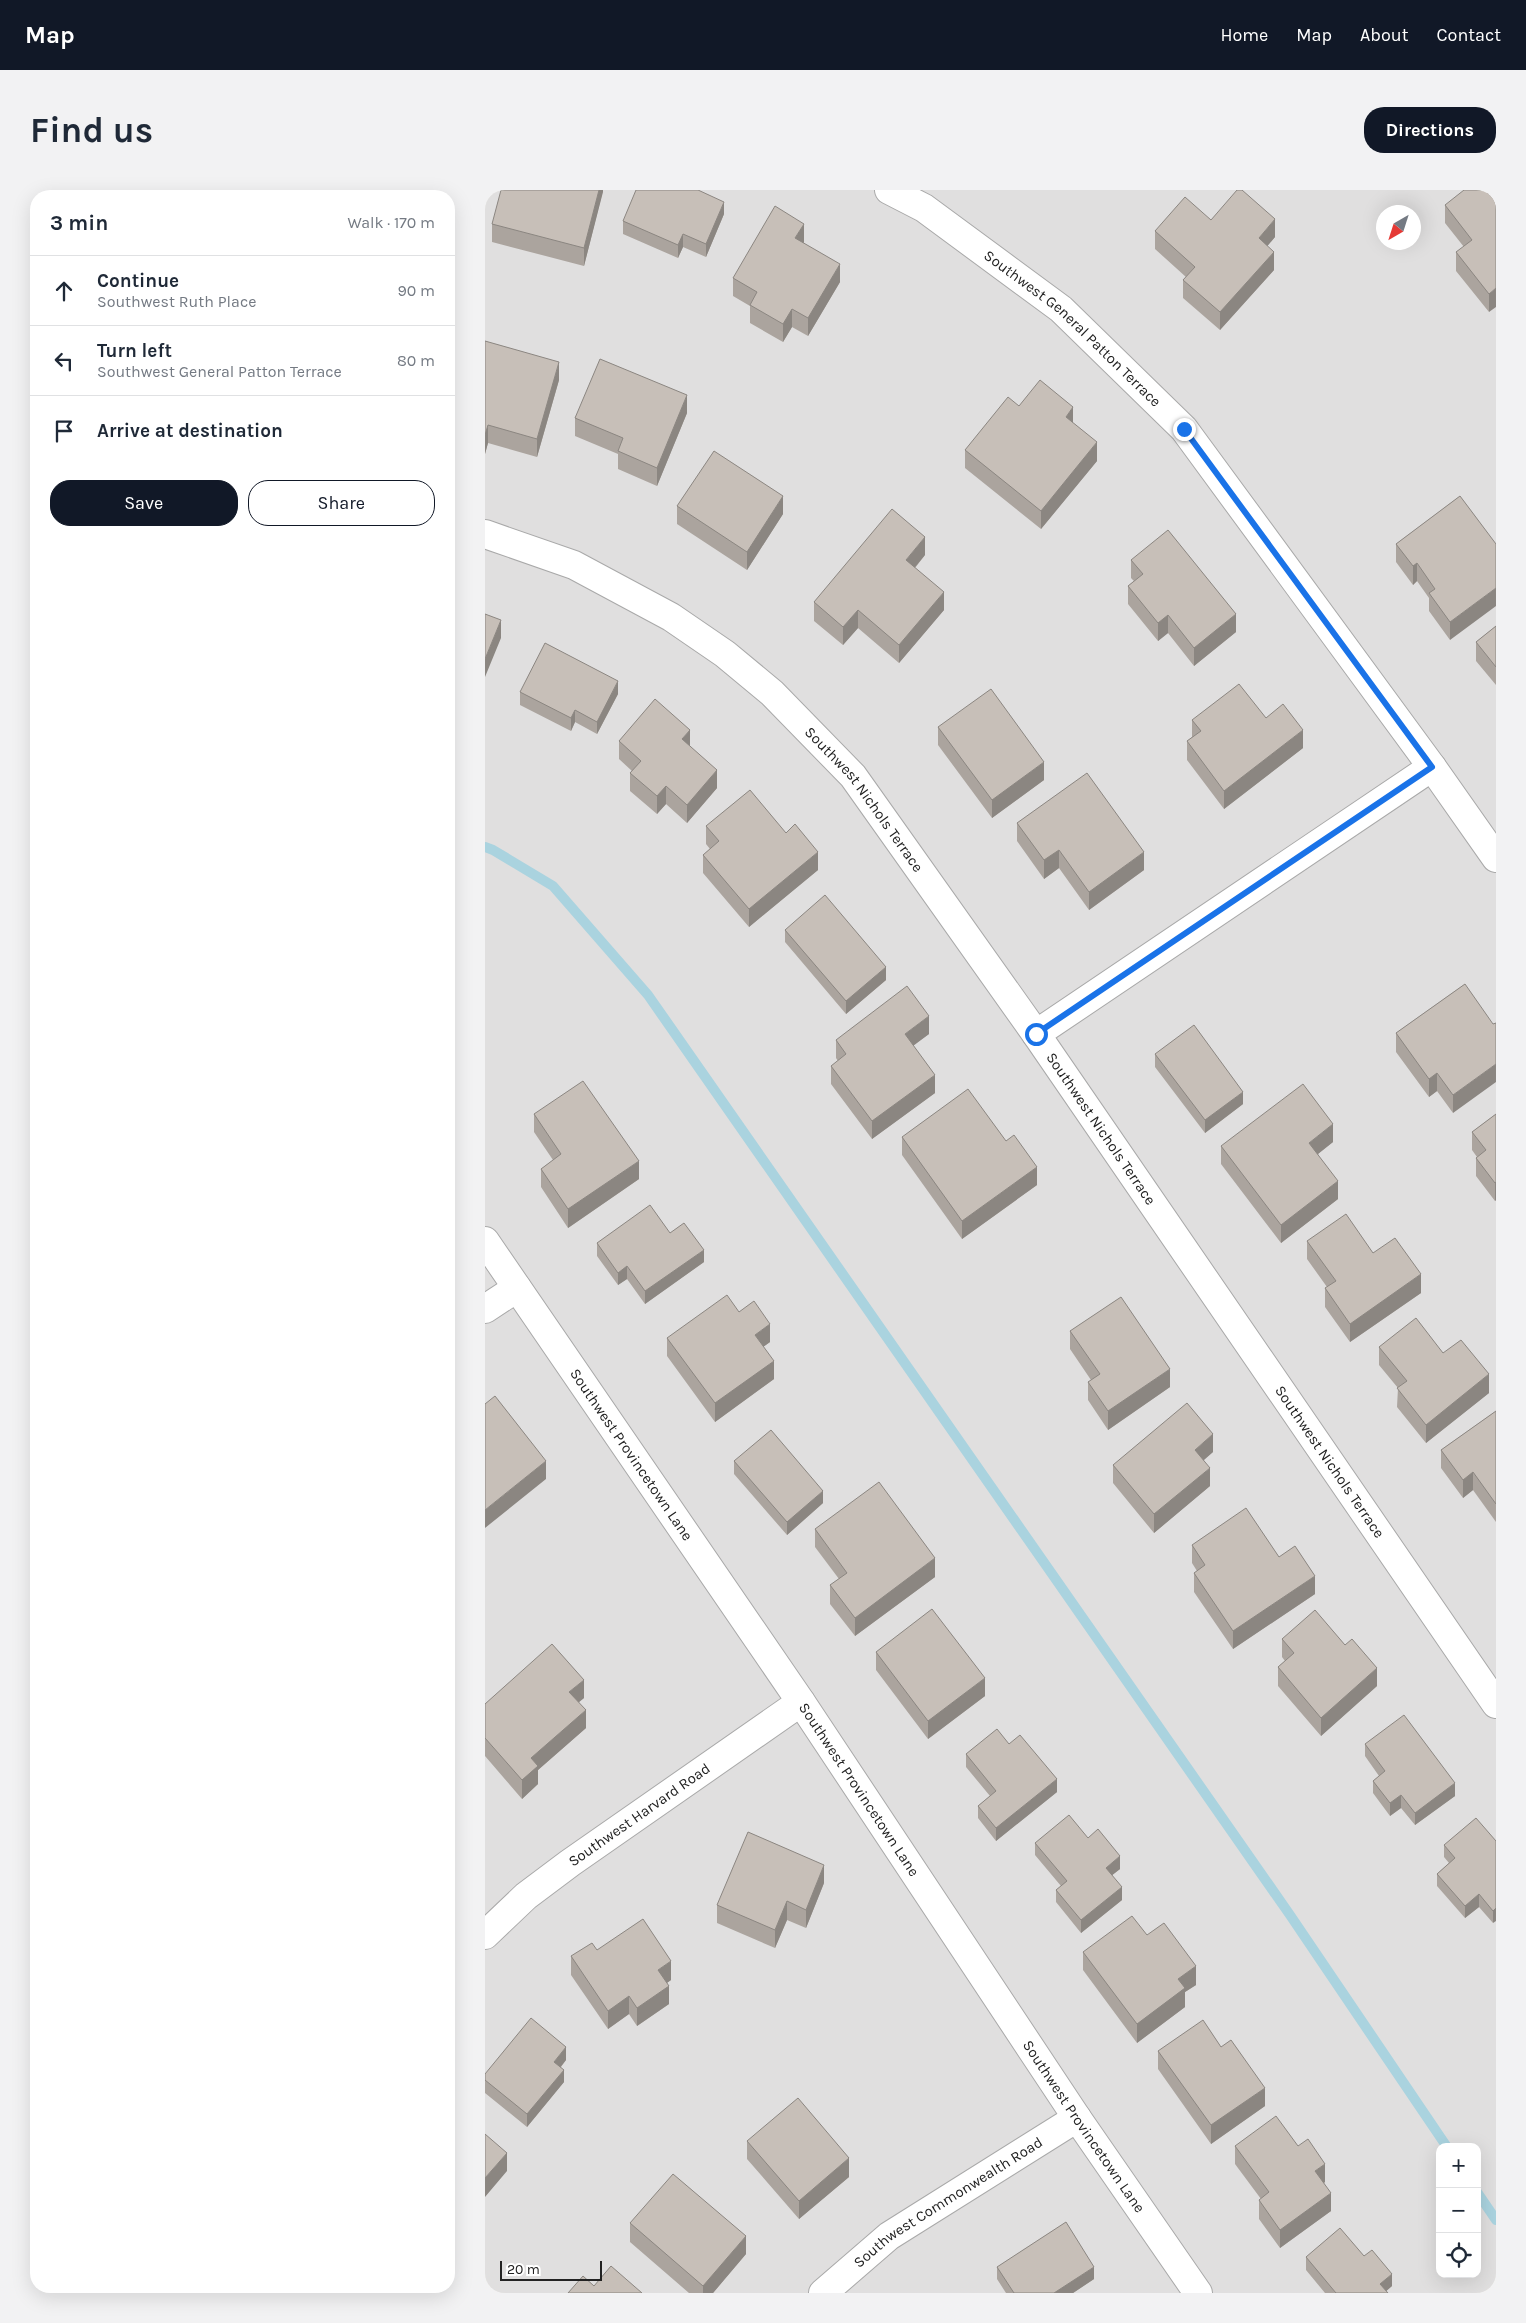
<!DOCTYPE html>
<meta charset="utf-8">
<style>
:root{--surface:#fff;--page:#f2f2f3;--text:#1f2937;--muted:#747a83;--line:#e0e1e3;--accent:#111827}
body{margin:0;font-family:Karla,sans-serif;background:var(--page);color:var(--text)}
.controls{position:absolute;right:15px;bottom:15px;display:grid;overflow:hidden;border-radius:10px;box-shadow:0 5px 20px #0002}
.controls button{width:45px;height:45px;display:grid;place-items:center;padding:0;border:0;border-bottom:1px solid var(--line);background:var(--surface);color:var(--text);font:25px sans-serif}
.compass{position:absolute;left:891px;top:15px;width:45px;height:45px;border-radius:50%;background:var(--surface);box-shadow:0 5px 20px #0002;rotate:219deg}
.scale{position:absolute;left:15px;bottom:12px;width:102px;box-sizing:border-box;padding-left:5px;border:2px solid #222;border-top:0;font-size:14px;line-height:18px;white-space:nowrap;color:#222;-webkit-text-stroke:4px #fff;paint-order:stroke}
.stop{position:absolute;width:15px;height:15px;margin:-11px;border:4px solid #1a73e8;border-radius:50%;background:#fff}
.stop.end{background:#1a73e8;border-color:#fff;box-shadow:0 1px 5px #0008}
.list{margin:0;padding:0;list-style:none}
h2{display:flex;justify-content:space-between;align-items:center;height:65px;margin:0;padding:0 20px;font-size:21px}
h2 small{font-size:16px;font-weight:400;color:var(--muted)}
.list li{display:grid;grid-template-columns:32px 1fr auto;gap:15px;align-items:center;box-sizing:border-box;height:70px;padding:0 20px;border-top:1px solid var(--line)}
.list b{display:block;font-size:19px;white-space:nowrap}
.list p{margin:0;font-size:16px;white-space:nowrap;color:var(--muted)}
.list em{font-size:16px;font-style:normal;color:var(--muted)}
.actions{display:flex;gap:10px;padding:15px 20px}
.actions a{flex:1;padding:11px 0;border:1px solid var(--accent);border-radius:20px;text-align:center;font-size:18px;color:var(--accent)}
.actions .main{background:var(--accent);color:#fff}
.icon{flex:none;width:28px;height:28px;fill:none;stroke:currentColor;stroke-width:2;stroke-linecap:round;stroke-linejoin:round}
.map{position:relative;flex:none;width:1011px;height:2103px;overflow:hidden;border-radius:20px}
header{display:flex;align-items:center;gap:30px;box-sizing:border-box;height:70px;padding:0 25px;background:var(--accent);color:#fff}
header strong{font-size:24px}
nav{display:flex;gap:28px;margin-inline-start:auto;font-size:18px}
.intro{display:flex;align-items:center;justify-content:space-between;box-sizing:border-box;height:120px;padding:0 30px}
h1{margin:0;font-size:35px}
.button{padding:12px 22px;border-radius:20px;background:var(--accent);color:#fff;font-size:18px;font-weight:700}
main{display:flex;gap:30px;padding:0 30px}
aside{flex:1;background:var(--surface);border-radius:20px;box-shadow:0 5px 20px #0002}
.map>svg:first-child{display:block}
.residential{fill:#e0dfdf;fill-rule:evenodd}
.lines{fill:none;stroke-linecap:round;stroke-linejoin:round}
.stream{stroke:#aad3df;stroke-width:10}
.minor-casing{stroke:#a9a9a9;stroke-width:30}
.minor{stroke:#fff;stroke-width:28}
.wall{fill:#aba49e}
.shaded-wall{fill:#8b8681}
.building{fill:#c7bfb8;stroke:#8b8681}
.route{stroke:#1a73e8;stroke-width:6}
.labels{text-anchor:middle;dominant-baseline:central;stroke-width:4;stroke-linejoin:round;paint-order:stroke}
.street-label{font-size:15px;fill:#222;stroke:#fff}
</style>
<header>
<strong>Map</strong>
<nav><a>Home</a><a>Map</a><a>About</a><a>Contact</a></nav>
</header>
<div class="intro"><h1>Find us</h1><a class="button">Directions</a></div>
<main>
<aside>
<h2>3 min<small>Walk · 170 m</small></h2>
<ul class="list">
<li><svg class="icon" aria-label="ahead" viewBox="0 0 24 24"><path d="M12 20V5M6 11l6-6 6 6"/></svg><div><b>Continue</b><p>Southwest Ruth Place</p></div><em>90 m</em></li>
<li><svg class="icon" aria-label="left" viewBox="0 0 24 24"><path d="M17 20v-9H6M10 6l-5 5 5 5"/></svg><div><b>Turn left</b><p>Southwest General Patton Terrace</p></div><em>80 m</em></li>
<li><svg class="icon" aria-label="arrive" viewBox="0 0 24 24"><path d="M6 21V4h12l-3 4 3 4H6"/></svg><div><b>Arrive at destination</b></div></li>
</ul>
<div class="actions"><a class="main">Save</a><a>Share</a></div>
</aside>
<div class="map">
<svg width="1011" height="2103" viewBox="0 0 1011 2103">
<rect width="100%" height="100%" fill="#f2efe9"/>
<path class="residential" d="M0,0h1011v2103h-1011zM898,22h30v30h-30zM955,1957h37v127h-37z"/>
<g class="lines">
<path class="stream" d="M0,657l8,3 60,36 95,109 642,920 157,232
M992,2002l19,28"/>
<g class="minor-casing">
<g id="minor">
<path id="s1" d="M404,0l35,18 137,101 123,120 248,338 64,91"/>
<path id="s2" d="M0,344l89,31 97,52 54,37 47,39 81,83 183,258 460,670"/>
<path d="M551,844l396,-267"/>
<path id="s3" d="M0,1051l316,461 276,416 121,175"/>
<path d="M0,1119l32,-21"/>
<path id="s4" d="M0,1745l41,-39 44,-33 231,-161"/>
<path id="s5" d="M338,2103l66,-57 188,-118"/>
</g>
</g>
<use href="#minor" class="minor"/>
</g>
<path class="wall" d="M118,0l-19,76 -92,-24v-18z
M1011,0l-7,122 -33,-41v-19l8,-5 -19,-24v-18z
M239,24l-18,43 -23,-10 -5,11 -55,-24v-13z
M726,30l64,17 -8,9 7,24 -54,60 -37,-32v-18l3,-3 -31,-28v-18z
M319,52v1l36,39 -32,54 -16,-9 -9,15 -33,-19v-17l-17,-10v-18z
M0,151l74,39 -22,77 -49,-14 -3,11z
M534,216l54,17 24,38 -56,68 -76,-61v-18z
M202,223l-30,73 -39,-17v-15l-43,-18v-18z
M975,306l-10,144 -21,-29v-13l-12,-17 -4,4 -17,-23v-18z
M192,316l106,8 -36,56 -70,-46z
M440,365l-10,13 29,42 -45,53 -41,-35 -15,17 -29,-24v-19z
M646,370l105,72 -42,34 -26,-33 -10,8 -30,-37v-18l6,-5 -3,-3z
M1011,436v59l-20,-24v-19z
M35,502l98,2 -21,40 -22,-12 -4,9 -51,-26z
M781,528l37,30 -79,61 -37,-49v-19l5,-4v-17z
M453,537l106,53 -52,38 -54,-73z
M134,551l71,5 27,42 -30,35 -21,-19 -9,10 -27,-23v-18l2,-2 -13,-12z
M532,633l127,47 -55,40 -30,-42 -15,11 -27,-38z
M221,636l80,7 32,37 -69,57 -46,-54v-18l7,-6 -4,-5z
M300,740l101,50 -40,34 -61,-72z
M980,794l-12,129 -16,-22 -8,6 -33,-45v-19z
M444,844l-16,11 22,48 -63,46 -41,-55v-18l7,-5 -2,-3v-18z
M670,864l88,50 -38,29 -50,-66z
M49,924l105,65 -71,49 -27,-41v-18l12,-9 -19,-28z
M1011,924v86l-1,1 -19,-25v-18l1,-1 -5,-7v-18z
M417,947l104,4 31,44 -75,54 -60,-84z
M848,952l-15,12 20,45 -57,44 -60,-79v-18z
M185,1043l34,29 -59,42 -18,-25 -9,6 -21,-29v-13z
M822,1051l66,12 48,40 -71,49 -25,-35v-19l2,-1 -20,-28z
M254,1122l31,30 -7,5 11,32 -59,43 -48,-66v-18z
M585,1141l100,56 -62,43 -20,-30v-18l3,-2 -21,-31z
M894,1157l64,6 46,40 -63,50 -29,-36 1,-19 -19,-23z
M1011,1221v111l-23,-32 -10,8 -22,-30v-18z
M728,1262l-10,8 7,26 -56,47 -41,-50v-18z
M249,1271l89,42 -36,32 -53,-61z
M330,1339l120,48 -80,59 -25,-32v-19l9,-6 -24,-32z
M707,1355l87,12 36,37 -82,55 -39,-57v-19l3,-2 -5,-8z
M797,1449l95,47 -56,50 -43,-50v-19l7,-6 -3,-4z
M391,1462l109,44 -57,43 -52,-69z
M99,1508l-5,4 7,26 -48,42v14l-16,15 -37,-43v-52z
M524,1554l48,48 -61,49 -18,-23v-12l12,-10 -24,-29v-13z
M880,1554l90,52 -40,29 -14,-17 -11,8 -17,-23v-12l6,-5 -14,-20z
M603,1648l32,31 -8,6 10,25 -41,33 -25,-31v-12l5,-4 -26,-31v-12z
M1011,1651l-3,82 -14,-16 -14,11 -28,-32v-12l12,-11 -5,-6v-12z
M339,1693l-18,45 -19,-8 -12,28 -58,-25v-18z
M662,1745l49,50 -11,7v15l-48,36 -54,-73v-18z
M112,1760l74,30 -4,3 2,21 -32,22 -8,-12 -21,15 -37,-54v-19z
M736,1857l44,59 -54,38 -53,-75v-18z
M81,1870l-5,7 3,15 -37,45 -42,-34v-19z
M262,1951l102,36 -50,42 -52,-60z
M750,1956h63l27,36 -1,1 7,28 -51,37 -21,-29v-19l2,-1 -26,-35z
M145,2033l116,31 -33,39h-24l-59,-51z
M879,2066l28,30 -6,5 2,2h-63l-19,-23v-13z
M512,2077l97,12 -21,14h-67l-9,-14z"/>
<path class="shaded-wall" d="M114,0h4v2l-19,74v-18z
M239,12v12l-18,43v-13z
M790,29v18l-16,19v-18z
M319,34v18l-9,14v-18z
M198,44v13l-5,11v-13z
M789,62v18l-54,60v-18z
M355,74v18l-32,54v-18z
M1011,98v19l-7,5v-18z
M307,119v18l-9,15v-18z
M74,172v18l-22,77v-18z
M202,205v18l-30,73v-18z
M588,217v19l-7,-9z
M3,235v18l-3,11v-19z
M612,252v19l-56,68v-18z
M298,306v18l-36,56v-18z
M440,347v18l-19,23v-18z
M932,373v18l-4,4v-19z
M1011,398v18l-46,34v-18z
M459,402v18l-45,53v-18z
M373,420v18l-15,17v-18z
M751,424v18l-42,34v-18z
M683,425v18l-10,8v-18z
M16,430v18l-16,39v-18z
M133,491v13l-21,40v-12z
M90,520v12l-4,9v-13z
M205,540v18l-8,-9z
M818,540v18l-79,61v-18z
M559,572v18l-52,38v-18z
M232,580v18l-30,35v-18z
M181,596v18l-9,10v-18z
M574,660v18l-15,11v-19z
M333,662v18l-69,57v-18z
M659,662v18l-55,40v-18z
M401,777v13l-40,34v-13z
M444,826v18l-24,18v-18z
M1011,874v18l-43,31v-18z
M952,883v18l-8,6v-18z
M450,885v18l-63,46v-18z
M758,902v12l-38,29v-13z
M848,934v18l-24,19v-18z
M154,971v18l-71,49v-19z
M552,977v18l-75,54v-18z
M853,991v18l-57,44v-18z
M1011,992v18l-1,1v-18z
M219,1060v12l-59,42v-13z
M142,1076v13l-9,6v-12z
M936,1084v19l-71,49v-18z
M285,1134v18l-15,11v-18z
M289,1171v18l-59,43v-19z
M685,1179v18l-62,43v-19z
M1004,1184v19l-63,50v-18z
M728,1244v18l-18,16v-18z
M61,1271v18l-61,49v-18z
M725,1278v18l-56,47v-19z
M988,1282v18l-10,8v-18z
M338,1301v12l-36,32v-13z
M450,1368v19l-80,59v-18z
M830,1386v18l-82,55v-18z
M892,1478v18l-56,50v-18z
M500,1488v18l-57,43v-18z
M99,1490v18l-15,12v-18z
M101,1520v18l-48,42v14l-16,15v-19l9,-22z
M572,1589v13l-61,49v-13z
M970,1593v13l-40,29v-12z
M916,1605v13l-11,8v-13z
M635,1666v13l-14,11v-12z
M339,1675v18l-18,45v-18z
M637,1697v13l-41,33v-13z
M994,1704v13l-14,11v-12z
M302,1711v19l-12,28v-18z
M1011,1718v13l-3,2v-12z
M186,1771v19l-13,9v-19z
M711,1776v19l-11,7v15l-48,36v-19l41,-45z
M184,1796v18l-32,22v-18z
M144,1806v18l-21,15v-18z
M81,1857v13l-12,15v-13z
M79,1880v12l-37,45v-13z
M780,1898v18l-54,38v-19z
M22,1963v18l-22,26v-19z
M364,1968v19l-50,42v-18z
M840,1974v18l-10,7v-18z
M846,2003v18l-51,37v-18z
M261,2046v18l-33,39h-10v-7z
M609,2077v12l-21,14h-19z
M907,2084v12l-8,7 -4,-9z"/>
<path class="building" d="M16,0h98l-15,58 -92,-24z
M151,0h62l26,12 -18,42 -23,-10 -5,11 -55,-24z
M752,0h5l33,29 -16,19 15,14 -54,60 -37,-32 12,-13 -40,-36 30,-34 26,23z
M979,0h32v98l-7,6 -33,-42 16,-12 -27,-35z
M290,16l29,18 -9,14 45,26 -32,54 -16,-9 -9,15 -33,-19 7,-13 -24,-14z
M0,151l74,21 -22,77 -49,-14 -3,10z
M115,169l87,36 -30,73 -39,-17 5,-13 -48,-20z
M555,190l33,27 -7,10 31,25 -56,69 -76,-61 43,-53 11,9z
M229,261l69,45 -36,56 -70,-46z
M975,306l36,48v44l-46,34 -21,-29 6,-4 -18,-26 -4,3 -17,-22z
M407,319l33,28 -19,23 38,32 -45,53 -41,-35 -15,17 -29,-25z
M683,340l68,84 -42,34 -26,-33 -10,8 -30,-37 15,-12 -12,-14z
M0,424l16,6 -16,39z
M1011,436v41l-20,-25z
M60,453l73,38 -21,41 -22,-12 -4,8 -51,-26z
M754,494l27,34 17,-14 20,26 -79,61 -37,-50 14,-10 -9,-11z
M506,499l53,73 -52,38 -54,-73z
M170,509l35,31 -8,9 35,31 -30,35 -21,-19 -9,10 -27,-23 11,-12 -22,-20z
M602,583l57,79 -55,40 -30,-42 -15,10 -27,-37z
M265,600l36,43 9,-9 23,28 -69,57 -46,-54 16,-14 -13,-15z
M340,705l61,72 -40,34 -61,-71z
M980,794l28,40 3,-1v41l-43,31 -16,-22 -8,6 -33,-46z
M422,796l22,30 -24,18 30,41 -63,46 -41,-55 15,-12 -10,-14z
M709,835l49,67 -38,28 -50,-66z
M98,891l56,80 -71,48 -27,-40 20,-15 -27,-40z
M818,894l30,40 -24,19 29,38 -57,44 -60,-79z
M483,899l38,52 8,-6 23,32 -75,54 -60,-84z
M1011,924v68l-1,1 -19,-25 10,-8 -14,-18z
M165,1015l20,28 14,-10 20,27 -59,41 -18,-25 -9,7 -21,-30z
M861,1024l27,39 22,-15 26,36 -71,50 -25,-36 11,-7 -29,-40z
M242,1105l12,17 15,-11 16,23 -15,11 19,26 -59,42 -48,-65z
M636,1107l49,72 -62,42 -20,-29 12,-8 -30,-43z
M931,1128l27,35 18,-13 28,34 -63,51 -29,-37 10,-7 -28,-34z
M10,1206l51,65 -61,49v-106z
M702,1213l26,31 -18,16 15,18 -56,46 -41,-49z
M1011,1221v93l-23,-32 -10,8 -22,-30z
M286,1240l52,61 -36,31 -53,-61z
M394,1292l56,76 -80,60 -25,-33 17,-12 -32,-44z
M761,1318l33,49 16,-11 20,30 -82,55 -39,-58 11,-8 -13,-20z
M447,1419l53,69 -57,43 -52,-69z
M830,1420l30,35 7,-6 25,29 -56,50 -43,-51 16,-14 -12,-14z
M67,1454l32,36 -15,12 17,18 -55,48 7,8 -16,14 -37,-42v-34z
M919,1525l51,68 -40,30 -14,-18 -11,8 -17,-22 12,-10 -20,-27z
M512,1539l12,15 11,-9 37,44 -61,49 -18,-22 18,-15 -30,-37z
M584,1625l19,23 10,-9 22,27 -14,12 16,19 -41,33 -25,-30 11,-9 -32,-38z
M991,1628l20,23v67l-3,3 -14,-17 -14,12 -28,-32 18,-16 -11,-13z
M263,1642l76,33 -18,45 -19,-9 -12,29 -58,-25z
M647,1726l15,19 17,-12 32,43 -18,13 7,9 -48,36 -54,-72z
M158,1729l28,42 -13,9 11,16 -32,22 -8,-12 -21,15 -37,-55 21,-13 5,7z
M46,1828l35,29 -12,15 10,8 -37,44 -42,-34v-6z
M718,1830l18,27 10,-7 34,48 -54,37 -53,-74z
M313,1908l51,60 -50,43 -52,-60z
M791,1926l22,30 10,-7 17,25 -10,7 16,22 -51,37 -21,-30 10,-8 -34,-46z
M0,1944l22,19 -22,25z
M188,1984l73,62 -43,50 -73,-63z
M581,2032l28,45 -40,26h-40l-17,-26z
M855,2038l24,28 8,-6 20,24 -12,10 8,9h-52l-30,-36z
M126,2076l31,27h-74l15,-17 11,10z"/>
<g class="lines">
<path class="route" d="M551,844l396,-267 -248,-338"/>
</g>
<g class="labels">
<g class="street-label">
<text stroke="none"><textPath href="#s1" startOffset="231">Southwest General Patton Terrace</textPath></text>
<text stroke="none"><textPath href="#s2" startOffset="472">Southwest Nichols Terrace</textPath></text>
<text stroke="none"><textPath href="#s2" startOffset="878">Southwest Nichols Terrace</textPath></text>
<text stroke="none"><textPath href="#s3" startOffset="259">Southwest Provincetown Lane</textPath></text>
<text stroke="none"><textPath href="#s2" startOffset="1282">Southwest Nichols Terrace</textPath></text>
<text stroke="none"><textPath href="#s3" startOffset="664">Southwest Provincetown Lane</textPath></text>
<text stroke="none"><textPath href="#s4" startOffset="196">Southwest Harvard Road</textPath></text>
<text stroke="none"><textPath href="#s3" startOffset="1069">Southwest Provincetown Lane</textPath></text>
<text stroke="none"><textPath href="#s5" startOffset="155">Southwest Commonwealth Road</textPath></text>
</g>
</g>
</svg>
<div class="controls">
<button>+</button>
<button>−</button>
<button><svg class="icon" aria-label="locate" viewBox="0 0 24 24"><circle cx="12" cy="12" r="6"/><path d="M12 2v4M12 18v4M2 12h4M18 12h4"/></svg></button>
</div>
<svg class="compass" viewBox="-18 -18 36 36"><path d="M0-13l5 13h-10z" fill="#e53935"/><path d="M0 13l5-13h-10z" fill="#747a83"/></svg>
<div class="scale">20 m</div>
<div class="stop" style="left:551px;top:844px"></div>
<div class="stop end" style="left:699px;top:239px"></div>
</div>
</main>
